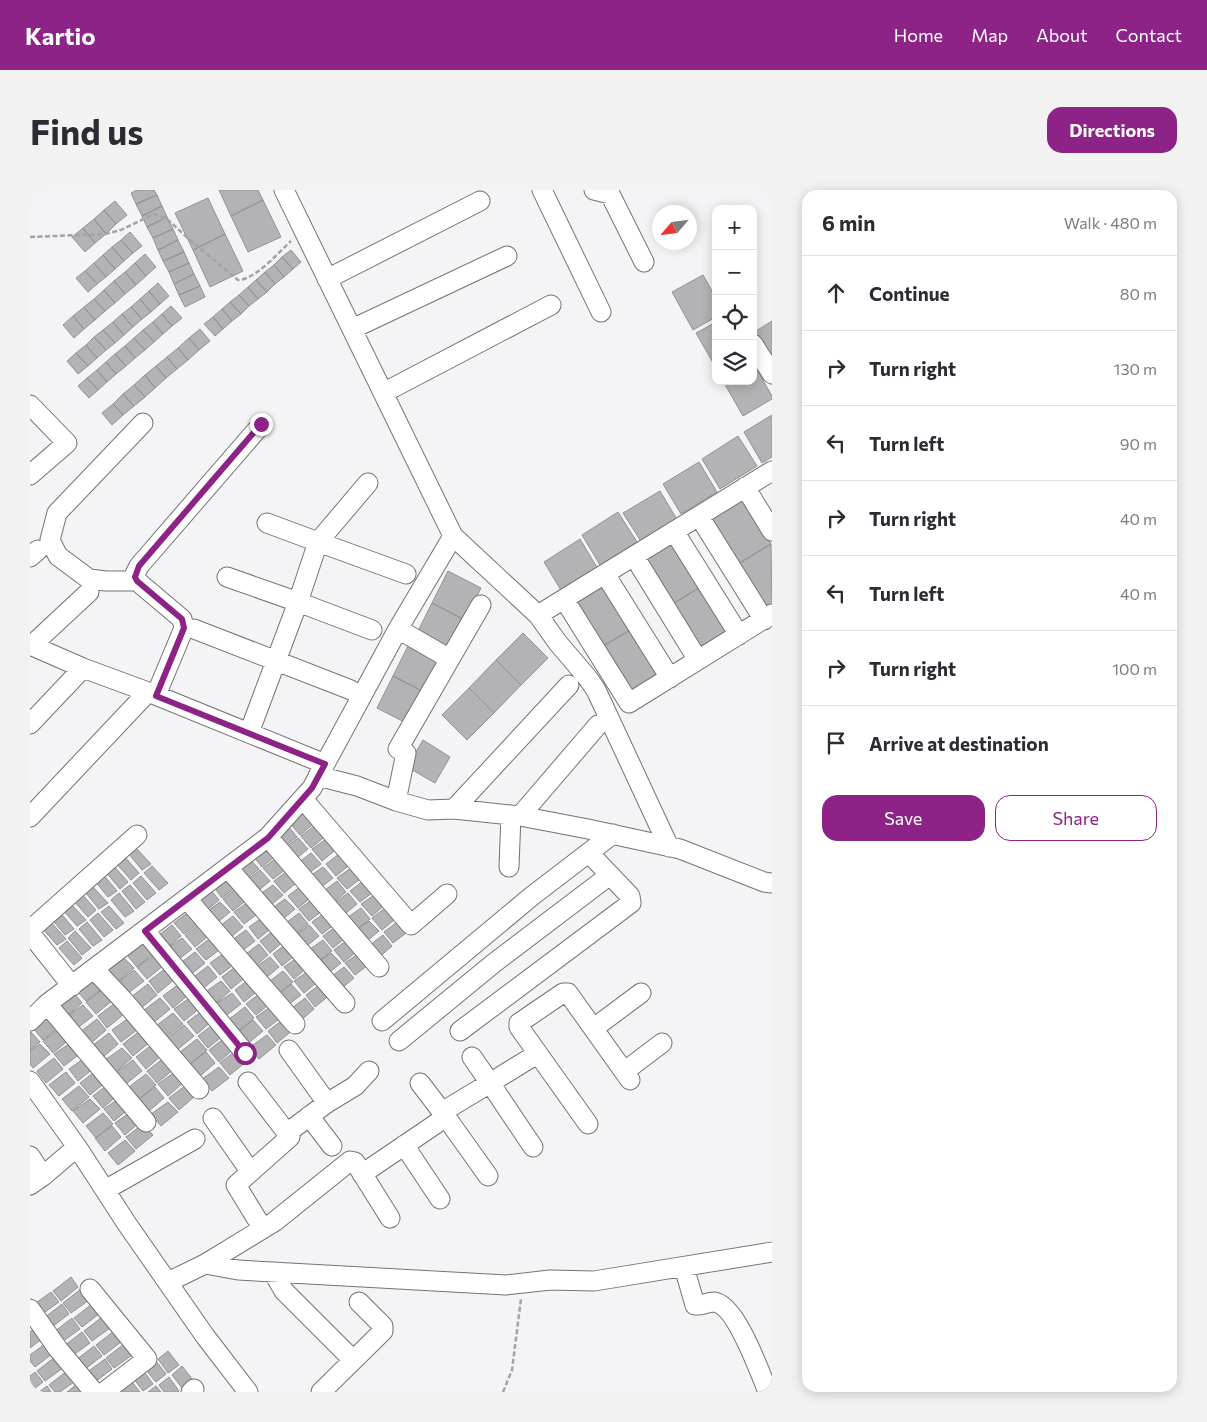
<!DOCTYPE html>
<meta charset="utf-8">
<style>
:root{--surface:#fff;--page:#f2f2f3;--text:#2b2b33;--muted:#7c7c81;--line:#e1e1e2;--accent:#8d2387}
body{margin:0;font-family:Commissioner,sans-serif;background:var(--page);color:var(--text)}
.controls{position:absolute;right:15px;top:15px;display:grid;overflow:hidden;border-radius:10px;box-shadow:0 2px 12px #0003}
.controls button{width:45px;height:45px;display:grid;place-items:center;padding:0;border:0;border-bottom:1px solid var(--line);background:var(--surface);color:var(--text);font:25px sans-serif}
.compass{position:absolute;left:622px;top:15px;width:45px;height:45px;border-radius:50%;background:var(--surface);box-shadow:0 2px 12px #0003;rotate:242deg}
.stop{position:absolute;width:15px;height:15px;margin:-11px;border:4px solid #8d2387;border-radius:50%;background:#fff}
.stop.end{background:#8d2387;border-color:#fff;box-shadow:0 1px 5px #0008}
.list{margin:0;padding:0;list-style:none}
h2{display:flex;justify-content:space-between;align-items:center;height:65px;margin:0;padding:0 20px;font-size:21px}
h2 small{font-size:16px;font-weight:400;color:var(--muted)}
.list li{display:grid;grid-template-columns:32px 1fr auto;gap:15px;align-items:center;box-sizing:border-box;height:75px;padding:0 20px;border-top:1px solid var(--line)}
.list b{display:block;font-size:19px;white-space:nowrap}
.list em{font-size:16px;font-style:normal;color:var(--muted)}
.actions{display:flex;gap:10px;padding:15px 20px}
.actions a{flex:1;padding:11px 0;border:1px solid var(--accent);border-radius:15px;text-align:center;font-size:18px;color:var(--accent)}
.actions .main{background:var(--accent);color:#fff}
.icon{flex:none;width:28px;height:28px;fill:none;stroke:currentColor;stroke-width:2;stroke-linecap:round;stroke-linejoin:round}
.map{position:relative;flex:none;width:742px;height:1202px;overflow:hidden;border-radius:15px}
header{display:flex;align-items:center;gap:30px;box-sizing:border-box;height:70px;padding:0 25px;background:var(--accent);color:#fff}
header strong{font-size:24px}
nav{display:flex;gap:28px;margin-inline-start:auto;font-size:18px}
.intro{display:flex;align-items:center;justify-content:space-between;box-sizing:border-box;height:120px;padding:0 30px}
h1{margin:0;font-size:35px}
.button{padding:12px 22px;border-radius:15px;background:var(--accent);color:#fff;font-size:18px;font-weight:700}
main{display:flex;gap:30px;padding:0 30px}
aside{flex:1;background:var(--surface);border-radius:15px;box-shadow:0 2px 12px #0003}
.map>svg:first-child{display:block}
.building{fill:#b3b3b6;stroke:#929295}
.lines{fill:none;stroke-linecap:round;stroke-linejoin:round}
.minor-casing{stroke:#737375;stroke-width:21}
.path{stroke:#a3a3a5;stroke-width:2.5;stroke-dasharray:5 2.5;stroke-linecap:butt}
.minor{stroke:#fff;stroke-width:19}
.route{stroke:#8d2387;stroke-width:6}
</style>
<header>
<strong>Kartio</strong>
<nav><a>Home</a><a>Map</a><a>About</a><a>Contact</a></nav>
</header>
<div class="intro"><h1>Find us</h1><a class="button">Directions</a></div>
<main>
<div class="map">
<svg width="742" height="1202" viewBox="0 0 742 1202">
<rect width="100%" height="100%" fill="#f4f4f7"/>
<path class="building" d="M107,0h17l3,5 -21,9 -5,-11z
M189,0h39l5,10 -32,16z
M127,5l5,11 -20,10 -6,-12z
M178,8l17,36 -32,16 -18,-37z
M233,10l18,37 -33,15 -17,-36z
M85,11l12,14 -11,9 -12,-14z
M132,16l5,11 -20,10 -5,-11z
M74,20l12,14 -10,10 -12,-15z
M137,27l6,12 -20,9 -6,-11z
M64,29l12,15 -11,9 -12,-15z
M53,38l12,15 -10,9 -13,-15z
M143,39l5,11 -20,10 -5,-12z
M100,42l12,14 -9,7 -12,-13z
M195,44l18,37 -33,16 -17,-37z
M91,50l12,13 -9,8 -12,-14z
M148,50l6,12 -21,9 -5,-11z
M82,57l12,14 -9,8 -12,-14z
M261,60l10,12 -8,7 -11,-12z
M154,62l5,11 -20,9 -6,-11z
M115,64l11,13 -10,9 -11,-13z
M73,65l12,14 -9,8 -12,-14z
M252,67l11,12 -9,8 -10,-12z
M64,73l12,14 -9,7 -12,-13z
M105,73l11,13 -10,9 -11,-13z
M159,73l5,11 -20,10 -5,-12z
M244,75l10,12 -9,7 -10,-12z
M55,81l12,13 -9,8 -12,-14z
M95,82l11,13 -11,9 -11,-13z
M235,82l10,12 -8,8 -11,-12z
M164,84l6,12 -21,9 -5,-11z
M673,85l13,23v19l-23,13 -21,-38z
M226,90l11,12 -9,7 -10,-12z
M84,91l11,13 -10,9 -11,-13z
M128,93l11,13 -9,8 -11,-13z
M170,96l5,11 -20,10 -6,-12z
M218,97l10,12 -9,7 -10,-11z
M74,100l11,13 -10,8 -11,-12z
M119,101l11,13 -9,8 -11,-13z
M209,105l10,11 -8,8 -11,-12z
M64,109l11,12 -10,9 -11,-13z
M110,109l11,13 -9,7 -11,-12z
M200,112l11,12 -9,7 -10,-12z
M141,116l11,12 -10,8 -10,-12z
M54,117l11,13 -11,9 -11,-13z
M101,117l11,12 -9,8 -11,-13z
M192,119l10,12 -9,8 -10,-12z
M92,124l11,13 -9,8 -11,-13z
M132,124l10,12 -9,8 -10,-12z
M43,126l11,13 -10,9 -11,-13z
M183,127l10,12 -8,7 -11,-12z
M742,131v35l-16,-25z
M83,132l11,13 -9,8 -12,-13z
M123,132l10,12 -9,8 -11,-12z
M686,132v46l-20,-35z
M170,139l10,12 -11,9 -10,-12z
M73,140l12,13 -9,7 -12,-13z
M113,140l11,12 -9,8 -11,-12z
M64,147l12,13 -9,8 -11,-13z
M104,148l11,12 -10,8 -10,-12z
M159,148l10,12 -11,10 -10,-12z
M56,155l11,13 -9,8 -12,-13z
M95,156l10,12 -9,8 -11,-12z
M148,158l10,12 -11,9 -10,-12z
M46,163l12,13 -10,8 -11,-13z
M85,164l11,12 -10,8 -10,-12z
M137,167l10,12 -11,9 -10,-12z
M76,172l10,12 -9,8 -10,-12z
M723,173l19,33v3l-29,17 -20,-35h30z
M126,176l10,12 -11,10 -10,-13z
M67,180l10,12 -9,8 -11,-12z
M115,185l10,13 -10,9 -11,-12z
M57,188l11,12 -9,8 -11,-12z
M104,195l11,12 -11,9 -11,-12z
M93,204l11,12 -11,9 -10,-11z
M83,214l10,11 -11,10 -10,-12z
M742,225v42l-10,6 -18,-31z
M708,246l19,30 -37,23 -18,-30z
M669,272l18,30 -36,22 -18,-30z
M630,301l18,30 -36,22 -19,-30z
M711,305l30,49 -33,20 -30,-49z
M588,322l19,30 -37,23 -18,-30z
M641,347l31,49 -33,20 -30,-49z
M550,349l18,30 -36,23 -18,-30z
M741,354l1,67 -4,2 -30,-49z
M418,381l33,17 -16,32 -33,-17z
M574,389l30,49 -33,19 -30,-48z
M672,396l29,49 -32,20 -30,-49z
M402,413l33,17 -16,32 -33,-17z
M604,438l30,48 -33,20 -30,-49z
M493,443l25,25 -27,27 -25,-25z
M379,454l33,17 -16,32 -33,-17z
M466,470l25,25 -27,28 -25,-25z
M363,486l33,17 -16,32 -33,-17z
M439,498l25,25 -27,27 -25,-25z
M393,550l27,17 -15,26 -28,-16z
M278,621l9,10 -17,14 -10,-12z
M288,633l10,11 -17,14 -10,-12z
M258,636l9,11 -17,13 -9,-11z
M299,647l10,10 -17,14 -10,-12z
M268,648l10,11 -17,14 -10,-12z
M239,652l10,11 -17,14 -10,-12z
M105,657l16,17 -9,6 -14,-17z
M313,661l10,11 -17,14 -10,-12z
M281,663l10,11 -17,13 -10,-11z
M250,665l10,11 -17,13 -10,-11z
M94,666l15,17 -8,7 -15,-17z
M219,668l10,11 -17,13 -10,-12z
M83,675l15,17 -8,7 -15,-18z
M325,675l9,11 -17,13 -10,-11z
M122,676l16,17 -9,7 -15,-17z
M293,677l10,11 -17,13 -10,-12z
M261,678l10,11 -17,14 -10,-12z
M230,680l10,11 -17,14 -10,-12z
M72,683l15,18 -9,6 -14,-17z
M200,684l9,11 -17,13 -9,-12z
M111,686l15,17 -9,7 -14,-17z
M337,688l10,11 -17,13 -10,-11z
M307,691l9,11 -16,14 -10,-12z
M275,693l10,11 -17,14 -10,-12z
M100,695l15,17 -9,7 -14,-18z
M243,695l10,10 -17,14 -10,-12z
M62,696l16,17 -9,6 -14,-17z
M210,696l10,11 -17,14 -10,-12z
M180,699l9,11 -17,14 -9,-12z
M349,702l9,10 -16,14 -11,-12z
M51,703l15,17 -8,7 -15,-17z
M89,703l15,18 -9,6 -14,-17z
M318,703l9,11 -17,14 -9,-12z
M286,707l10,11 -17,13 -10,-12z
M255,709l10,10 -17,14 -10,-12z
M221,710l10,11 -17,13 -10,-12z
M190,712l10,10 -17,14 -10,-12z
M40,713l16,17 -9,6 -15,-17z
M359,715l10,11 -17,14 -10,-12z
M79,716l15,17 -8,6 -15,-17z
M331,718l9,11 -16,13 -10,-12z
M161,720l10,11 -17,13 -10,-11z
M299,720l10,11 -17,13 -10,-12z
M29,721l15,18 -9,6 -14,-17z
M68,723l15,17 -9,7 -14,-17z
M269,723l9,11 -17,14 -9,-12z
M236,725l9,10 -17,14 -9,-12z
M203,726l10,11 -17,14 -10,-12z
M371,729l9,11 -17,13 -9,-11z
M20,731l16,18 -9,6 -15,-17z
M339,731l10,10 -17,14 -10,-12z
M57,732l15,18 -9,6 -14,-17z
M172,732l10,11 -17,14 -10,-12z
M311,733l9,11 -17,14 -10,-12z
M142,735l9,11 -16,14 -10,-12z
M279,735l10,11 -17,14 -10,-12z
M247,738l9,11 -16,14 -10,-12z
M216,740l9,11 -17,13 -10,-11z
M45,741l16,17 -9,7 -14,-17z
M353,745l9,11 -16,14 -10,-12z
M183,746l10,11 -17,13 -10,-11z
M321,747l10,11 -17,14 -10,-12z
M152,748l10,11 -17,13 -10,-12z
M293,750l9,11 -17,13 -9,-12z
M37,751l15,17 -8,7 -15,-17z
M260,751l9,11 -17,14 -9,-12z
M114,752l10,11 -17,14 -10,-12z
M229,754l9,11 -16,14 -10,-12z
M197,761l10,11 -17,13 -10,-12z
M332,761l10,11 -17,13 -10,-12z
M165,762l10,11 -17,14 -10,-12z
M301,763l10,10 -17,14 -10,-12z
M124,765l10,10 -17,14 -10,-12z
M271,765l9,10 -16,14 -10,-12z
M240,767l9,10 -17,14 -9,-12z
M94,768l10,10 -17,14 -10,-12z
M209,774l9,11 -17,14 -9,-12z
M178,776l9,11 -17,14 -9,-12z
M314,777l10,11 -17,14 -10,-12z
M136,778l9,11 -17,14 -9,-12z
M281,779l10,10 -17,14 -10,-12z
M104,780l10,11 -17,13 -10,-11z
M253,781l10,11 -17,14 -10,-12z
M63,787l10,11 -17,13 -10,-11z
M222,787l9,11 -17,14 -9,-12z
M191,791l9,10 -16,14 -10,-12z
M293,792l9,11 -17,14 -9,-12z
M150,793l9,11 -16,14 -10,-12z
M118,794l9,11 -17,14 -9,-12z
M261,794l10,11 -17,13 -9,-11z
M73,799l10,11 -17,14 -10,-12z
M233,801l9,11 -16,13 -10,-11z
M43,802l9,11 -16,14 -10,-12z
M202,803l9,11 -17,13 -10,-12z
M161,807l10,10 -17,14 -10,-12z
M130,808l10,11 -17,14 -10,-12z
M275,808l9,11 -16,14 -10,-12z
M85,813l9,11 -17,14 -9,-12z
M53,815l10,11 -17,13 -10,-12z
M243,815l10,11 -17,13 -10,-12z
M215,817l9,11 -16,14 -10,-12z
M174,820l9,10 -16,14 -10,-12z
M143,823l10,11 -17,13 -10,-11z
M20,826l9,11 -16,13 -10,-12z
M99,828l9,11 -17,13 -9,-12z
M255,828l9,11 -17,14 -9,-12z
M67,829l9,11 -16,14 -10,-12z
M223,830l10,11 -17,14 -10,-12z
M185,833l10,11 -17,14 -10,-12z
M154,835l10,11 -17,14 -10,-12z
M30,838l10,11 -17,14 -10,-12z
M0,841l10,11 -10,8z
M110,841l10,11 -17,14 -10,-12z
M79,843l9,11 -16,14 -10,-12z
M237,845l9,10 -17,14 -9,-12z
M196,847l9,11 -16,14 -10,-12z
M167,849l10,11 -17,14 -10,-12z
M42,852l9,11 -17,13 -10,-12z
M10,854l10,10 -17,14 -3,-4v-13z
M123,854l9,11 -16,14 -10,-12z
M92,858l10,10 -17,14 -10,-12z
M207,860l10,11 -17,14 -10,-12z
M176,862l9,11 -16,14 -10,-12z
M56,867l9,10 -17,14 -9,-12z
M24,868l9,11 -17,14 -9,-12z
M134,868l10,11 -17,14 -10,-12z
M103,870l9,11 -16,13 -10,-12z
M189,877l10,11 -17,13 -10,-12z
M67,880l10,11 -17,14 -10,-12z
M36,882l9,11 -16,13 -10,-11z
M145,882l9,10 -16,14 -10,-12z
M116,884l10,11 -17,14 -10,-12z
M80,893l9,11 -16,14 -10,-12z
M156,895l9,11 -16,14 -10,-12z
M49,896l10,11 -17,14 -10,-12z
M125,897l9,11 -16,14 -10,-12z
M91,907l10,10 -17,14 -10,-12z
M60,909l10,10 -17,14 -10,-12z
M138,912l10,10 -17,14 -10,-12z
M102,921l9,10 -16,14 -10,-12z
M73,923l10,11 -17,14 -10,-12z
M113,934l10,11 -17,14 -10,-12z
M82,936l9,11 -16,14 -10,-13z
M95,950l10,11 -17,14 -10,-12z
M41,1087l7,10 -17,14 -8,-10z
M51,1099l8,11 -18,13 -8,-10z
M21,1102l8,10 -18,13 -8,-10z
M32,1114l7,10 -17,13 -8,-9z
M62,1114l7,10 -17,13 -8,-9z
M72,1127l8,11 -18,13 -8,-10z
M42,1128l8,11 -18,13 -8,-10z
M4,1139l8,10 -12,9v-16z
M84,1141l7,11 -17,13 -8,-10z
M52,1142l8,11 -18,13 -8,-10z
M15,1154l7,10 -17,13 -5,-6v-6z
M94,1154l8,11 -18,13 -8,-10z
M64,1156l8,10 -18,14 -8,-10z
M138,1161l11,14 -11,8 -10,-14z
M25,1167l8,11 -18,13 -8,-10z
M75,1169l7,10 -17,13 -9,-9z
M126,1171l10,13 -10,8 -11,-13z
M152,1176l11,14 -11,8 -10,-13z
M113,1180l10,14 -10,7 -10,-13z
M37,1181l7,11 -14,10h-5l-6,-7z
M5,1182l8,10 -13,10v-16z
M139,1187l10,14 -1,1h-14l-5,-7z
M102,1192l8,10h-17l-1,-2z
M47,1194l6,8h-16z
M17,1196l4,6h-12z
M126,1196l5,6h-13z"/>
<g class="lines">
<g class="minor-casing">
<path id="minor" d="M254,0l169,346 85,79 20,28 29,34 9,13 73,157
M512,0l59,122
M564,0l16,4 34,68
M297,89l153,-78
M322,139l155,-73
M723,154l19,30
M353,203l168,-88
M0,215l37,38 -37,32
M715,297l27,44
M669,326l65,104
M237,333l51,19 50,-59
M644,341l65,104
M604,366l64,104
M0,367l8,-7
M575,384l65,104
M197,387l71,25 20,-60 88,32
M107,391h-31l-17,-2 -31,-23 -8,-16 7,-27 86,-90
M534,409l65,104 143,-89
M508,425l234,-144
M164,439l157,61
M368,439l52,30
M0,455l53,23 65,24 177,72
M2,455l57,-53
M126,505l28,-67 -2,-9 -45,-38 -2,-7 4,-8 122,-141
M0,534l53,-56
M219,543l49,-131 74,28
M368,559l83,-144
M288,586l39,10 39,15 32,9 26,-1 66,7 68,13 92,20 84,33 8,1
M273,609l108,126 36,-31
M366,611l10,-48
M424,619l115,-124
M490,626l78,-91
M0,627l118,-125
M238,647l111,130
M479,677l2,-52
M198,678l117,135
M157,709l108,125
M0,740l107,-95
M115,741l100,122
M0,743l42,53
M64,779l30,32 75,88
M17,814l99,118
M0,831l17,-17 221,-167 44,-49 86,-159 55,-93
M352,831l150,-125 81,-62
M564,838l47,-35
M430,841l171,-128 -1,-7 -41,-43
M369,851l95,-78 116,-88
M595,881l37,-28
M0,891l47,66 50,77 78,112 43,56
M218,892l42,55 -54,48 27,44
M390,893l26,34
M297,913l28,-17 14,-15
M412,922l48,-29 -18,-26
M279,926l23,30
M183,928l37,53
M558,934l-69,-97v-4l44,-30h5l62,87
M257,943l40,-30 -38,-53
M374,955l36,54
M503,957l-43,-64 47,-29
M0,966l13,20 -13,9
M332,984l84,-57 42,59
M13,986l34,-29
M75,1000l90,-51
M175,1074l33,6 268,15 44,-5 44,1 178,-29
M654,1077l11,38c6,1 13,-3 19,-3 22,2 46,71 54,90
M243,1082l11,19 69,69
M138,1092l37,-18 69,-42 76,-61 5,1 35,56
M60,1099l57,70 -43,33
M0,1119l28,40 36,43
M161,1202l3,-3
M291,1202l62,-61v-5l-24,-24"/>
</g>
<path class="path" d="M0,47l75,-3 16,-4 33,-16 12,4 25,23 47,39c17,0 41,-28 53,-39
M473,1202l9,-22 9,-71"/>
<use href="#minor" class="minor"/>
</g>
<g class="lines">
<path class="route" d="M215,863l-100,-122 123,-93 44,-50 13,-24 -169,-68 28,-68 -2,-9 -45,-38 -2,-4 4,-11 122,-142"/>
</g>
</svg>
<div class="controls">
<button>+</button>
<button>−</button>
<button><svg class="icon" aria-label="locate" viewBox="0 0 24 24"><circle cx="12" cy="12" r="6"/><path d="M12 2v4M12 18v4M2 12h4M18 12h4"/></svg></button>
<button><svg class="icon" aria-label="layers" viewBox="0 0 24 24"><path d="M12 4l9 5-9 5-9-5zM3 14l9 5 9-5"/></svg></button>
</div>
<svg class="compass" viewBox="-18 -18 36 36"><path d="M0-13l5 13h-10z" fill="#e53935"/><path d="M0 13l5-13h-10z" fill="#7c7c81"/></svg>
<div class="stop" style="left:215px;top:863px"></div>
<div class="stop end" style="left:231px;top:234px"></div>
</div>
<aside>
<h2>6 min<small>Walk · 480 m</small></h2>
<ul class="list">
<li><svg class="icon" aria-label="ahead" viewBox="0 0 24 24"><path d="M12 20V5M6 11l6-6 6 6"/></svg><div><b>Continue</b></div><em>80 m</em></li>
<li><svg class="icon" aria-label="right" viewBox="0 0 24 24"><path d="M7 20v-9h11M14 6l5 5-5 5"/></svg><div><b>Turn right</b></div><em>130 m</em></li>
<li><svg class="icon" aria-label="left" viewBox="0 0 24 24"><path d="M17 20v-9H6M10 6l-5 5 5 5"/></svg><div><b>Turn left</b></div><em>90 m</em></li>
<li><svg class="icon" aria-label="right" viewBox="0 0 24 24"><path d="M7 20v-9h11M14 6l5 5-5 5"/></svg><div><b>Turn right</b></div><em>40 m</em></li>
<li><svg class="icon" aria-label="left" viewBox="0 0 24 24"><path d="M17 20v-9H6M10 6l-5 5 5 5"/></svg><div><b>Turn left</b></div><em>40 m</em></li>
<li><svg class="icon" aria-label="right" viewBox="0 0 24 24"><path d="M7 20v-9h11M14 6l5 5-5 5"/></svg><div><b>Turn right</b></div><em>100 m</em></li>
<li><svg class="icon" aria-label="arrive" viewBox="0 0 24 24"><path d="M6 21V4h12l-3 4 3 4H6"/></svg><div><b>Arrive at destination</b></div></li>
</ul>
<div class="actions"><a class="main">Save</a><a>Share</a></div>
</aside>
</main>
